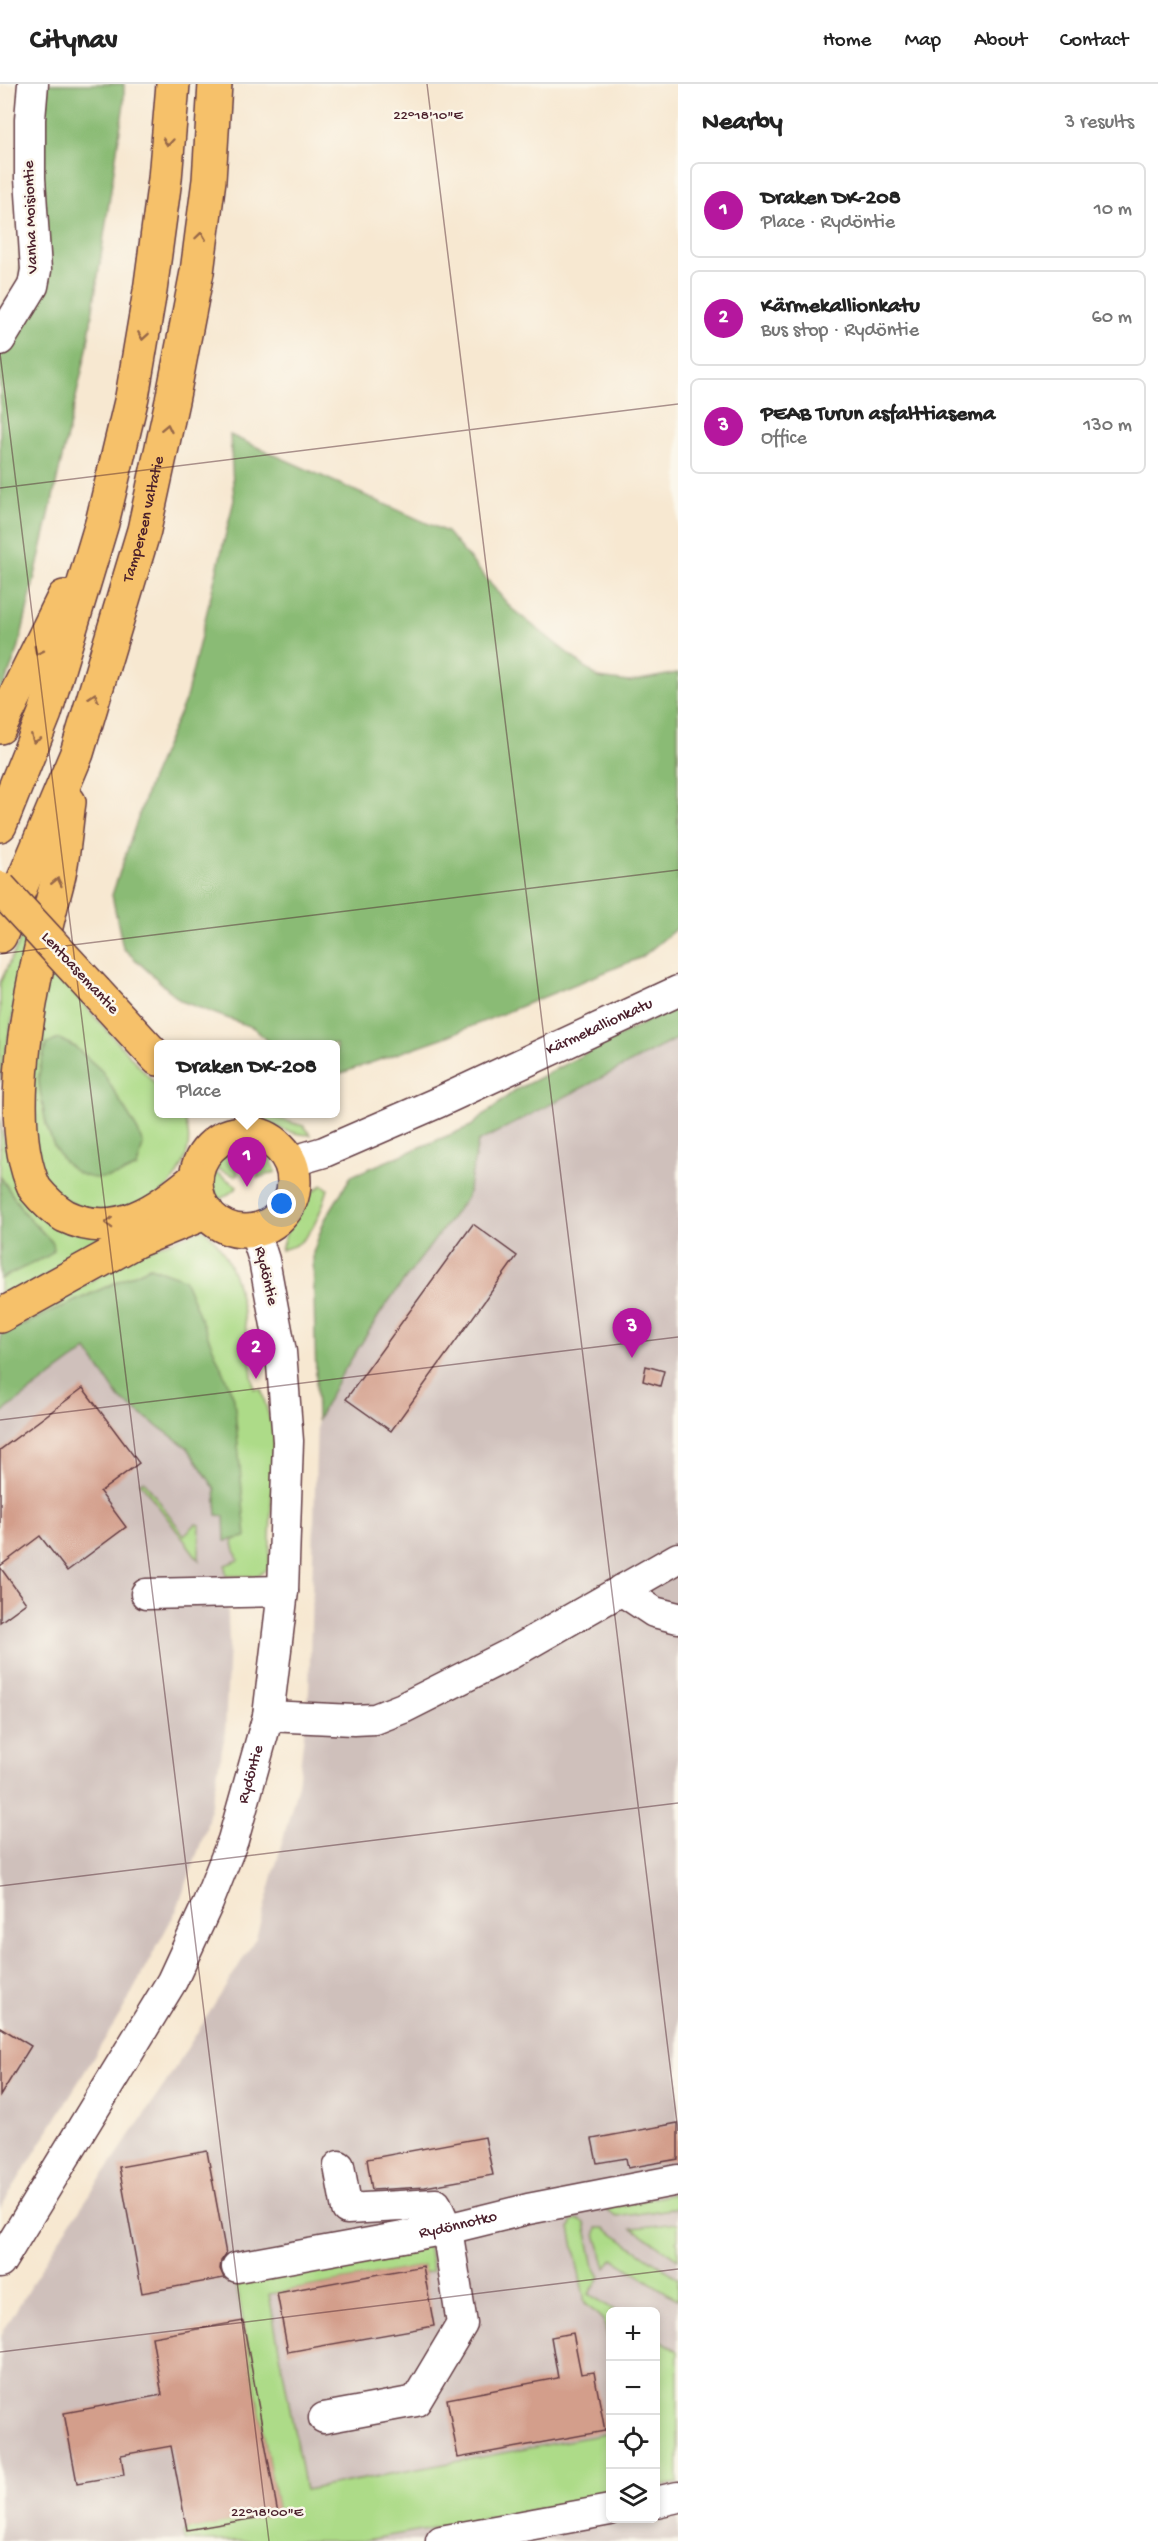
<!DOCTYPE html>
<meta charset="utf-8">
<style>
:root{--surface:#fff;--page:#f2f2f2;--text:#222;--muted:#767676;--line:#e0e0e0;--accent:#b5179e}
body{margin:0;font-family:"Gochi Hand",sans-serif;background:var(--page);color:var(--text)}
.controls{position:absolute;right:18px;bottom:18px;display:grid;overflow:hidden;border-radius:9px;box-shadow:0 3px 9px #0003}
.controls button{width:54px;height:54px;display:grid;place-items:center;padding:0;border:0;border-bottom:2px solid var(--line);background:var(--surface);color:var(--text);font:30px sans-serif}
.you{position:absolute;left:282px;top:1120px;width:21px;height:21px;margin:-15px;border:4px solid #fff;border-radius:50%;background:#1a73e8;box-shadow:0 0 0 9px #1a73e833}
.badge{display:grid;place-items:center;width:39px;height:39px;border-radius:50%;background:var(--accent);color:#fff;font-size:20px;font-weight:700}
.pin{position:absolute;translate:-50% -50px;filter:drop-shadow(0 2px 3px #0008)}
.pin::after{content:'';position:absolute;top:32px;width:21px;height:18px;background:inherit;clip-path:polygon(0 0,100% 0,50% 100%)}
.popup{position:absolute;left:154px;top:956px;width:186px;height:78px;box-sizing:border-box;display:grid;place-content:center;border-radius:9px;background:var(--surface);filter:drop-shadow(0 2px 4px #0005);font-size:20px;white-space:nowrap;color:var(--muted)}
.popup b{font-size:22px;color:var(--text)}
.popup::after{content:'';position:absolute;left:50%;top:100%;margin-left:-12px;border:12px solid transparent;border-top-color:var(--surface)}
.list{margin:0;padding:0;list-style:none}
h2{display:flex;justify-content:space-between;align-items:center;height:78px;margin:0;padding:0 24px;font-size:26px}
h2 small{font-size:20px;font-weight:400;color:var(--muted)}
.list li{display:grid;grid-template-columns:39px 1fr auto;gap:18px;align-items:center;box-sizing:border-box;height:96px;margin:0 12px 12px;padding:0 12px;border:2px solid var(--line);border-radius:9px}
.list b{display:block;font-size:22px;white-space:nowrap}
.list p{margin:0;font-size:20px;white-space:nowrap;color:var(--muted)}
.list em{font-size:20px;font-style:normal;color:var(--muted)}
.icon{flex:none;width:33px;height:33px;fill:none;stroke:currentColor;stroke-width:2;stroke-linecap:round;stroke-linejoin:round}
.map{position:relative;flex:none;width:678px;height:2457px;overflow:hidden}
header{display:flex;align-items:center;gap:36px;box-sizing:border-box;height:84px;padding:0 30px;background:var(--surface);border-bottom:2px solid var(--line)}
header strong{font-size:28px}
nav{display:flex;gap:33px;margin-inline-start:auto;font-size:21px}
main{display:flex}
aside{flex:1;background:var(--surface)}
.map>svg:first-child{display:block}
.industrial{fill:#cfc0bb;fill-rule:evenodd}
.green{fill:#addb88;stroke:#7c7d5a;stroke-width:1.5;fill-rule:evenodd}
.forest{fill:#8abb74;stroke:#6a6d50;stroke-width:1.5}
.building{fill:#d39e8b}
.lines{fill:none;stroke-linecap:round;stroke-linejoin:round}
.minor-casing{stroke:#643d44;stroke-width:33}
.major-casing{stroke:#643d44;stroke-width:36}
.highway-casing{stroke:#643d44;stroke-width:36}
.minor{stroke:#fff;stroke-width:30}
.major{stroke:#f6c16b;stroke-width:33}
.highway{stroke:#f6c16b;stroke-width:33}
.major-bridge-casing{stroke:#643d44;stroke-width:36;stroke-linecap:butt}
.major-bridge{stroke:#f6c16b;stroke-width:33}
.oneway{stroke:#976848}
.ticks{fill:none;stroke:#4a1f2b;stroke-width:1.5;stroke-opacity:0.45}
.labels{text-anchor:middle;dominant-baseline:central;stroke-width:5;stroke-linejoin:round;paint-order:stroke}
.street-label{font-size:16px;fill:#4a1f2b;stroke:#fbf7ec}
.ticks-label{font-size:15px;text-anchor:middle;fill:#4a1f2b;stroke:#fbf7ec;stroke-width:5;stroke-linejoin:round;paint-order:stroke}
</style>
<header>
<strong>Citynav</strong>
<nav><a>Home</a><a>Map</a><a>About</a><a>Contact</a></nav>
</header>
<main>
<div class="map">
<svg width="678" height="2457" viewBox="0 0 678 2457">
<rect width="100%" height="100%" fill="#fbf7ec"/>
<filter id="ink" filterUnits="userSpaceOnUse"><feTurbulence type="fractalNoise" baseFrequency=".0167" numOctaves="2"/><feDisplacementMap in="SourceGraphic" scale="12" xChannelSelector="R" yChannelSelector="G"/><feConvolveMatrix kernelMatrix="1 2 1 2 8 2 1 2 1" color-interpolation-filters="sRGB"/></filter>
<filter id="wash" filterUnits="userSpaceOnUse"><feTurbulence type="fractalNoise" baseFrequency=".008" numOctaves="4" result="noise"/><feDisplacementMap in="SourceGraphic" scale="24" xChannelSelector="R" yChannelSelector="G"/><feGaussianBlur stdDeviation="1.35" result="paint"/><feColorMatrix in="noise" values="0 0 0 0 0 0 0 0 0 0 0 0 0 0 0 0 0 1.4 0 .05"/><feComposite in="paint" operator="in"/></filter>
<g filter="url(#wash)">
<rect width="100%" height="100%" fill="#f7e8d1"/>
<path class="industrial" d="M678,954v1503h-678v-204l52,-87 113,-166 91,-146 42,-154 11,-93 8,-270 21,-41 47,-74 82,-109 11,-55zM610,2228h46v206h-46z
M86,1266l34,49 68,49 27,41 2,26 7,1 1,25 7,-1 6,20 -12,6 3,77 -4,92 -19,94 -29,80 -56,104 -121,196v-795z"/>
<path class="green" d="M23,849l10,7 -14,44 -19,98v-99z
M47,876l39,47 72,80v27h23c19,29 -1,67 -27,84 -8,6 -39,13 -49,14 -11,2 -37,-10 -49,-14l-32,-53zM59,955l16,8 -19,102 -10,-25 -7,-46 7,-34z
M250,1030c19,-1 35,8 54,12l7,9c-19,0 -45,-11 -61,-21z
M0,1033l2,15 13,41 110,58 -125,71v-23l22,-12 31,-24 -28,-29 -25,-38z
M246,1061l13,4 -12,26 -15,-27z
M230,1065l8,26 -3,1 -22,-9 6,-11z
M262,1067l9,9 5,12 -19,6z
M212,1086l25,16 -1,3 -17,11 -7,-14z
M323,1101l5,4c-5,17 -14,44 -29,54 -5,4 -12,5 -18,7 6,-23 19,-55 42,-65z
M203,1145c42,31 43,111 51,160h7l13,44 -5,134 -11,9h-32l-1,-11 13,-5 -6,-20 13,-3 -95,-270 -150,68 134,-80z
M144,1397l40,54 12,-11 4,1 -1,35 -59,-78z
M678,2109v15l-61,9 -13,-8z
M578,2135l7,4 9,44 6,10 -11,17 27,17 -6,1v36l-6,-27 -19,-18 -15,-75 2,-6z
M678,2139v16l-2,2 2,2v16l-46,-31z
M597,2144h7l74,50v22l-65,-41 -7,9 -10,-34z
M428,2161l5,26 -8,2 -2,-7 -154,28 36,196 305,-57v63l-249,45h-176l-1,-7 3,-4 91,-17 -43,-236z
M656,2253l22,14v132l-22,4z"/>
<path class="forest" d="M21,0h103v19l-37,246 -69,301 -18,45v-384l20,-29z
M230,351l217,97 64,76 88,70 30,4 49,-9v254l-36,30 -197,80 -109,38v-31h-66l-16,-16 -73,-27 -58,-53 -11,-53 39,-116 35,-81 48,-198z
M678,921v33l-200,104 -11,55 -82,109 -47,74 -21,41 -4,-168 11,-32 27,-45 120,-50 43,-35z
M59,955l16,8 27,24 36,60 5,14 -6,22c-57,30 -85,-5 -94,-59 -1,-10 -5,-22 -4,-32 1,-11 5,-21 7,-32z
M0,1092l25,38 28,29 1,7 -6,6 -48,23z
M150,1183l34,12 50,119 12,139 -21,4 -1,-25 -7,-1 -2,-26 -27,-41 -68,-49 -33,-49 -87,64v-79z"/>
<g id="blocks">
<path class="building" d="M473,1140l44,32 -126,175 -45,-32z
M646,1282l18,5 -4,15 -17,-5z
M83,1304l56,75 -39,29 26,35 -59,44 -27,-35 -40,30v-116z
M0,1483l26,36 -26,19z
M0,1943l31,19 -31,50z
M678,2039v36l-50,9 -2,-10 -29,5 -5,-24z
M485,2053l8,38 -68,12 -53,3 -5,-31z
M207,2067l19,103 -5,7 -1,8 4,9 -82,15 -23,-126z
M423,2182l11,60 -146,26 -11,-59z
M243,2237l35,193 -91,16 -16,-84 -50,9 3,20 -47,8 -13,-70 98,-18 -10,-58z
M573,2249l8,41 13,-2 11,59 -147,27 -11,-59 111,-21 -7,-41z"/>
</g>
</g>
<g filter="url(#ink)">
<use href="#blocks" fill-opacity="0" stroke="#643d44" stroke-width="1.5"/>
<g class="lines">
<g class="minor-casing">
<g id="minor">
<path d="M0,256l33,-54 3,-16 -6,-92v-59l3,-35"/>
<path id="s1" d="M290,1078l34,-10 115,-50 239,-111"/>
<path d="M621,1506l33,22 24,6"/>
<path d="M146,1510l137,-3"/>
<path d="M268,1632l86,4 21,-1 28,-11 109,-55 166,-95"/>
<path id="s2" d="M0,2179l172,-282 36,-78 25,-63 35,-124 15,-125 5,-150 -7,-89 -17,-92 -10,-31"/>
<path id="s3" d="M237,2183l210,-38 81,-20 150,-29"/>
<path d="M324,2334l92,-17 46,-77 -15,-95 -11,-25 -89,5 -8,-43"/>
<path d="M656,2418l22,-5"/>
<path d="M441,2457l169,-31"/>
</g>
</g>
<g class="major-casing">
<path id="major" d="M96,908l62,67
M196 1098a49 49 0 1 1 98 0a49 49 0 1 1-98 0Z"/>
</g>
<g class="highway-casing">
<g id="highway">
<path d="M0,643l64,-130"/>
<path d="M69,718c-4,27 -5,55 -12,81 -22,83 -57,232 -22,306 9,11 18,20 30,27 52,25 93,-7 131,-38"/>
<path d="M0,741l45,-112 57,-190 30,-126 18,-106 15,-112 8,-95"/>
<path id="s4" d="M0,852l77,-183 67,-223 28,-129 25,-129 12,-92 6,-96"/>
<path d="M0,1232l136,-75 71,-29"/>
</g>
</g>
<use href="#minor" class="minor"/>
<use href="#major" class="major"/>
<use href="#highway" class="highway"/>
<g class="major-bridge-casing">
<path id="major-bridge" d="M0,804l96,104"/>
</g>
<use href="#major-bridge" class="major-bridge"/>
</g>
<defs><path id="oneway-chevron" d="M-2-3.5L2.5 0L-2 3.5" fill="none" stroke-width="1.6" stroke-linecap="round" stroke-linejoin="round" transform="scale(1.5)"/></defs>
<g class="oneway">
<use href="#oneway-chevron" transform="translate(168 58) rotate(95)"/>
<use href="#oneway-chevron" transform="translate(201 152) rotate(-82)"/>
<use href="#oneway-chevron" transform="translate(143 252) rotate(99)"/>
<use href="#oneway-chevron" transform="translate(167 344) rotate(-78)"/>
<use href="#oneway-chevron" transform="translate(38 567) rotate(117)"/>
<use href="#oneway-chevron" transform="translate(94 613) rotate(-73)"/>
<use href="#oneway-chevron" transform="translate(35 655) rotate(112)"/>
<use href="#oneway-chevron" transform="translate(57 798) rotate(-77)"/>
<use href="#oneway-chevron" transform="translate(109 1139) rotate(178)"/>
</g>
</g>
<path class="ticks" d="M427,0l251,2047M0,269l269,2188M0,404l678,-84M0,870l678,-84M0,1336l678,-83M0,1802l678,-83M0,2268l678,-83"/>
<g class="labels">
<g class="street-label">
<text transform="translate(32 133) rotate(-92)">Vanha Moisiontie</text>
<text stroke="none"><textPath href="#s4" startOffset="442">Tampereen valtatie</textPath></text>
<text transform="translate(79 890) rotate(47)">Lentoasemantie</text>
<text stroke="none"><textPath href="#s1" startOffset="338">Kärmekallionkatu</textPath></text>
<text transform="translate(265 1192) rotate(77)">Rydöntie</text>
<text stroke="none"><textPath href="#s2" startOffset="552">Rydöntie</textPath></text>
<text stroke="none"><textPath href="#s3" startOffset="225">Rydönnotko</textPath></text>
</g>
</g>
<g class="ticks-label">
<text x="428" y="35">22°18'10"E</text>
<text x="267" y="2432">22°18'00"E</text>
</g>
</svg>
<div class="controls">
<button>+</button>
<button>−</button>
<button><svg class="icon" aria-label="locate" viewBox="0 0 24 24"><circle cx="12" cy="12" r="6"/><path d="M12 2v4M12 18v4M2 12h4M18 12h4"/></svg></button>
<button><svg class="icon" aria-label="layers" viewBox="0 0 24 24"><path d="M12 4l9 5-9 5-9-5zM3 14l9 5 9-5"/></svg></button>
</div>
<div class="you"></div>
<div class="pin badge" style="left:247px;top:1103px">1</div>
<div class="popup"><b>Draken DK-208</b>Place</div>
<div class="pin badge" style="left:256px;top:1295px">2</div>
<div class="pin badge" style="left:632px;top:1274px">3</div>
</div>
<aside>
<h2>Nearby<small>3 results</small></h2>
<ul class="list">
<li><span class="badge">1</span><div><b>Draken DK-208</b><p>Place · Rydöntie</p></div><em>10 m</em></li>
<li><span class="badge">2</span><div><b>Kärmekallionkatu</b><p>Bus stop · Rydöntie</p></div><em>60 m</em></li>
<li><span class="badge">3</span><div><b>PEAB Turun asfalttiasema</b><p>Office</p></div><em>130 m</em></li>
</ul>
</aside>
</main>
